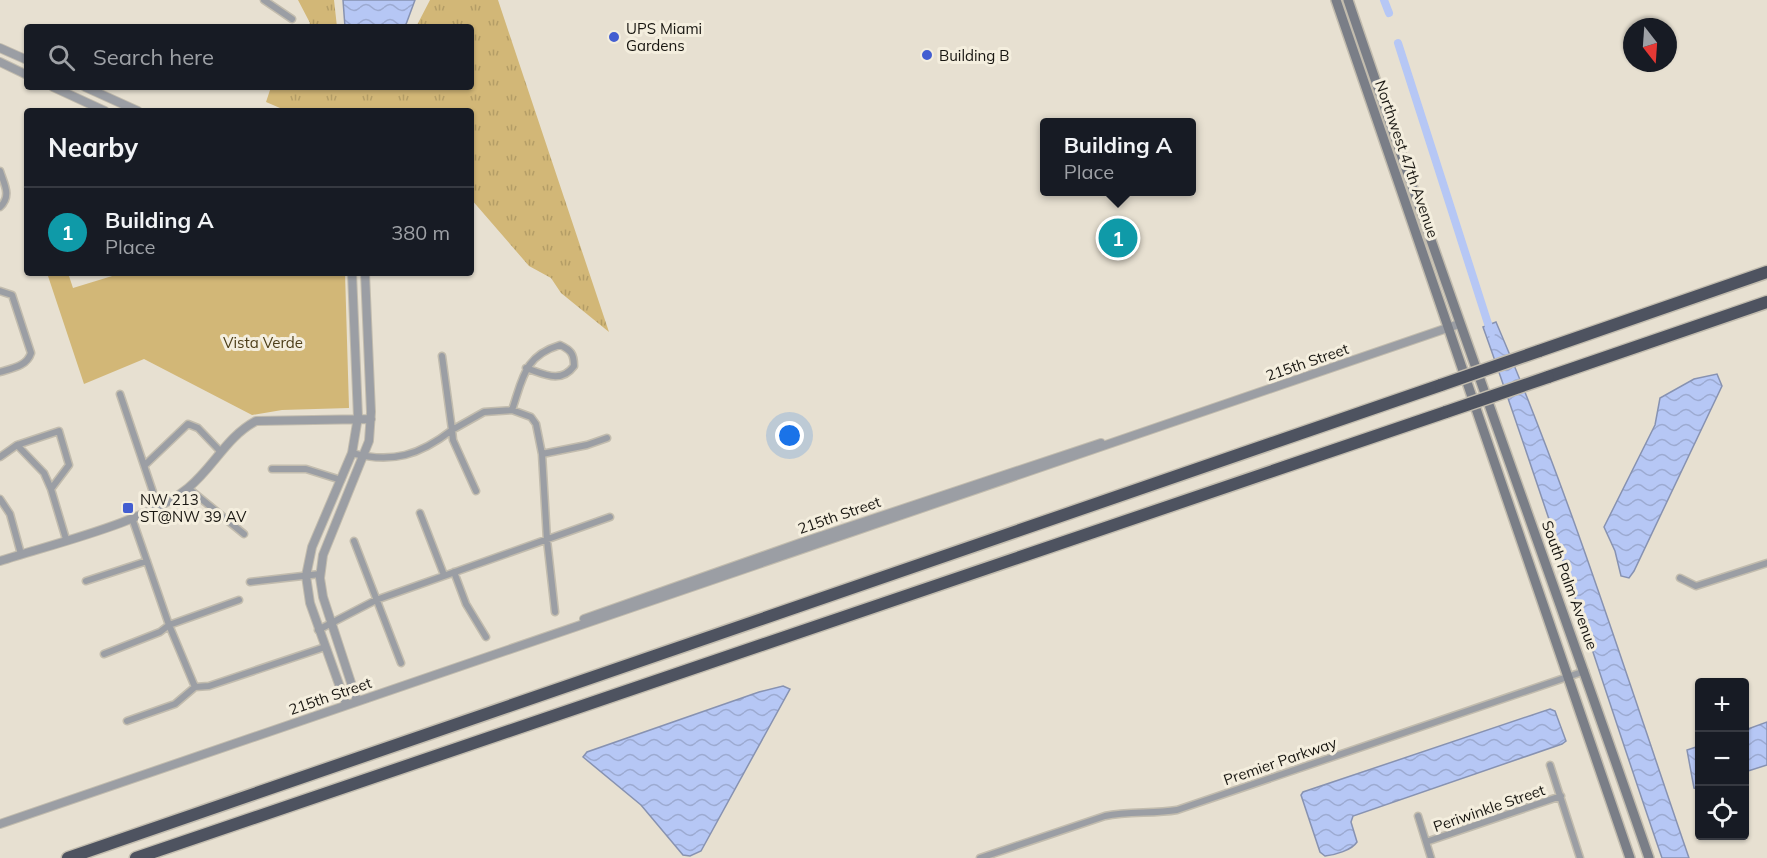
<!DOCTYPE html>
<meta charset="utf-8">
<style>
:root{--surface:#171b24;--page:#242831;--text:#f1f3f6;--muted:#9ea1a6;--line:#363941;--accent:#7c3aed}
body{margin:0;font-family:Mulish,sans-serif;background:var(--page);color:var(--text)}
.controls{position:absolute;right:18px;bottom:18px;display:grid;overflow:hidden;border-radius:6px;box-shadow:0 2px 4px #0004}
.controls button{width:54px;height:54px;display:grid;place-items:center;padding:0;border:0;border-bottom:2px solid var(--line);background:var(--surface);color:var(--text);font:30px sans-serif}
.compass{position:absolute;left:1623px;top:18px;width:54px;height:54px;border-radius:50%;background:var(--surface);box-shadow:0 2px 4px #0004;rotate:163deg}
.you{position:absolute;left:790px;top:436px;width:21px;height:21px;margin:-15px;border:4px solid #fff;border-radius:50%;background:#1a73e8;box-shadow:0 0 0 9px #1a73e833}
.badge{display:grid;place-items:center;width:39px;height:39px;border-radius:50%;background:var(--accent);color:#fff;font-size:20px;font-weight:700}
.pin{position:absolute;translate:-50% -50%;border:3px solid #fff;box-shadow:0 2px 6px #0006}
.popup{position:absolute;left:1040px;top:118px;width:156px;height:78px;box-sizing:border-box;display:grid;place-content:center;border-radius:6px;background:var(--surface);filter:drop-shadow(0 2px 4px #0005);font-size:20px;white-space:nowrap;color:var(--muted)}
.popup b{font-size:22px;color:var(--text)}
.popup::after{content:'';position:absolute;left:50%;top:100%;margin-left:-12px;border:12px solid transparent;border-top-color:var(--surface)}
.list{margin:0;padding:0;list-style:none}
h2{display:flex;justify-content:space-between;align-items:center;height:78px;margin:0;padding:0 24px;font-size:26px}
h2 small{font-size:20px;font-weight:400;color:var(--muted)}
.list li{display:grid;grid-template-columns:39px 1fr auto;gap:18px;align-items:center;box-sizing:border-box;height:90px;padding:0 24px;border-top:2px solid var(--line)}
.list b{display:block;font-size:22px;white-space:nowrap}
.list p{margin:0;font-size:20px;white-space:nowrap;color:var(--muted)}
.list em{font-size:20px;font-style:normal;color:var(--muted)}
.icon{flex:none;width:33px;height:33px;fill:none;stroke:currentColor;stroke-width:2;stroke-linecap:round;stroke-linejoin:round}
.map{position:relative;flex:none;width:1767px;height:858px;overflow:hidden}
.search{position:absolute;background:var(--surface);box-shadow:0 2px 4px #0004;left:24px;top:24px;width:450px;height:66px;display:flex;align-items:center;gap:15px;box-sizing:border-box;padding:0 21px;border-radius:6px;color:var(--muted);font-size:22px}
.panel{position:absolute;background:var(--surface);box-shadow:0 2px 4px #0004;left:24px;top:108px;width:450px;height:168px;border-radius:6px}
.map>svg:first-child{display:block}
.grass{fill:url(#grass-tufts)}
.park{fill:#d2b777}
.water{fill:url(#water-waves);stroke:#8792b1;stroke-width:1.5}
.lines{fill:none;stroke-linecap:round;stroke-linejoin:round}
.canal{stroke:#b6c7f5;stroke-width:8}
.minor-casing{stroke:#c2bcae;stroke-width:9}
.tertiary-casing{stroke:#c2bcae;stroke-width:10}
.secondary-casing{stroke:#c2bcae;stroke-width:12}
.motorway-casing{stroke:#c2bcae;stroke-width:15}
.minor{stroke:#9b9ea4;stroke-width:6}
.tertiary{stroke:#9b9ea4;stroke-width:8}
.secondary{stroke:#7a7e87;stroke-width:9}
.motorway{stroke:#4e5360;stroke-width:12}
.motorway-bridge-casing{stroke:#c2bcae;stroke-width:15;stroke-linecap:butt}
.motorway-bridge{stroke:#4e5360;stroke-width:12}
.poi-dot{fill:#435ed1;stroke:#f4eede;stroke-width:2}
.labels{text-anchor:middle;dominant-baseline:central;stroke-width:6;stroke-linejoin:round;paint-order:stroke}
.poi-label{font-size:15px;fill:#181611;stroke:#f4eede;text-anchor:start}
.street-label{font-size:15px;fill:#181611;stroke:#f4eede}
.park-label{font-size:15px;fill:#4d3e19;stroke:#f4eede}
</style>
<div class="map">
<svg width="1767" height="858" viewBox="0 0 1767 858">
<defs>
<pattern id="grass-tufts" width="24" height="20" patternUnits="userSpaceOnUse" patternTransform="scale(1.5)"><rect width="24" height="20" fill="#d2b777"/><path d="M3 7l-1-3M5 7V3M7 7l1-3M15 17l-1-3M17 17v-4M19 17l1-3" fill="none" stroke="#b49d66"/></pattern>
<pattern id="water-waves" width="16" height="10" patternUnits="userSpaceOnUse" patternTransform="scale(1.5)"><rect width="16" height="10" fill="#b6c7f5"/><path d="M0 5q4-4 8 0t8 0" fill="none" stroke="#9caad1"/></pattern>
</defs>
<rect width="100%" height="100%" fill="#e7e0d1"/>
<path class="grass" d="M298,0h36l3,27h-29l2,-4z
M430,0h68l111,332 -48,-39 -10,-15 -22,-12 -58,-67v-88h-184l-21,-9 5,-15h200v-60h-55z"/>
<path class="park" d="M47,273h21l5,15 49,-15h223l4,135 -67,2 -30,5 -108,-56 -60,25z"/>
<path class="water" d="M343,0h72l-10,27h-60z
M1496,322c75,175 131,356 193,536h-27c-61,-177 -116,-355 -179,-531z
M1717,374l5,12 -88,185 -5,7 -8,-2 -6,-25 -11,-24 51,-102 5,-27 34,-19z
M783,686l7,3 -89,162 -11,5 -7,-1 -42,-50 -58,-48 4,-5 172,-60z
M1550,709l5,2 11,30 -4,3 -209,72 -2,6 6,20c-5,8 -22,13 -32,14l-5,-4 -19,-57 2,-3z
M1767,722v43l-22,7v-42z
M1699,746h1l-1,43 -5,-1 -7,-38z"/>
<g class="lines">
<path class="canal" d="M1384,0l5,13
M1398,43l93,290"/>
<g class="minor-casing">
<path id="minor" d="M264,0l28,19
M0,171c4,13 12,25 0,36
M0,291l12,4 19,58c-4,13 -18,15 -31,19
M120,394l38,113
M512,410l19,7 5,7 6,30 5,86 8,72
M59,431l10,34 -18,24 -7,-16 -27,-28z
M352,453c40,11 68,2 100,-23l-10,-74
M542,454l45,-9 20,-7
M0,457l17,-12
M145,465l43,-41 10,4 22,23
M272,469h34l35,11
M188,488l56,46
M51,489l15,50
M476,491l-23,-51 -1,-10 32,-18 28,-2c11,-32 12,-54 48,-65 11,5 14,9 14,21 -13,18 -30,8 -48,2
M0,499l10,15 11,40
M420,513l24,62
M132,518l37,107 26,62
M354,541l47,122
M454,572l12,32 20,33
M1680,578l16,8 71,-23
M86,581l61,-20
M250,582l70,-8
M318,630l58,-30 234,-83
M104,654l56,-22 9,-7 70,-25
M127,721l48,-17 20,-17 14,-1 116,-39
M1550,765l30,93
M1418,816l13,42
M1426,842l135,-46
M980,858l125,-42c24,-5 48,-2 72,-6l408,-139"/>
</g>
<g class="tertiary-casing">
<path id="tertiary" d="M0,48l27,12
M0,62l27,13
M53,87l52,24
M85,87l53,24
M0,561c52,-17 147,-39 188,-73 26,-21 38,-51 68,-67l115,-2
M584,619l216,-76 301,-100
M357,701l-34,-104 -3,-19 3,-23 46,-114 2,-29 -6,-139
M346,704l-36,-101 -4,-27 6,-29 40,-94 6,-36 -6,-144
M0,824l1459,-500"/>
</g>
<g class="secondary-casing">
<path id="secondary" d="M1336,0l294,858
M1348,0c97,287 202,572 301,858"/>
</g>
<g class="motorway-casing">
<path id="motorway" d="M1539,351l228,-79
M1548,377l219,-75
M68,858l1373,-473
M136,858l1310,-446"/>
</g>
<use href="#minor" class="minor"/>
<use href="#tertiary" class="tertiary"/>
<use href="#secondary" class="secondary"/>
<use href="#motorway" class="motorway"/>
<g class="motorway-bridge-casing">
<path id="motorway-bridge" d="M1441,385l98,-34
M1446,412l102,-35"/>
</g>
<use href="#motorway-bridge" class="motorway-bridge"/>
</g>
<g class="poi-dot">
<circle cx="614" cy="37" r="6"/>
<circle cx="927" cy="55" r="6"/>
<rect x="122" y="502" width="12" height="12" rx="3"/>
</g>
<g class="labels">
<g class="poi-label">
<text x="626" y="28">UPS Miami<tspan x="626" dy="17">Gardens</tspan></text>
<text x="939" y="55">Building B</text>
<text x="140" y="499">NW 213<tspan x="140" dy="17">ST@NW 39 AV</tspan></text>
</g>
<g class="street-label">
<text transform="translate(1407 159) rotate(71)">Northwest 47th Avenue</text>
<text transform="translate(1307 362) rotate(-19)">215th Street</text>
<text transform="translate(839 515) rotate(-19)">215th Street</text>
<text transform="translate(1570 585) rotate(70)">South Palm Avenue</text>
<text transform="translate(330 696) rotate(-19)">215th Street</text>
<text transform="translate(1280 761) rotate(-19)">Premier Parkway</text>
<text transform="translate(1489 808) rotate(-19)">Periwinkle Street</text>
</g>
<g class="park-label">
<text x="263" y="342">Vista Verde</text>
</g>
</g>
</svg>
<div class="controls">
<button>+</button>
<button>−</button>
<button><svg class="icon" aria-label="locate" viewBox="0 0 24 24"><circle cx="12" cy="12" r="6"/><path d="M12 2v4M12 18v4M2 12h4M18 12h4"/></svg></button>
</div>
<svg class="compass" viewBox="-18 -18 36 36"><path d="M0-13l5 13h-10z" fill="#e53935"/><path d="M0 13l5-13h-10z" fill="#9ea1a6"/></svg>
<div class="you"></div>
<div class="pin badge" style="left:1118px;top:238px;background:#0f9aa8">1</div>
<div class="popup"><b>Building A</b>Place</div>
<div class="search"><svg class="icon" aria-label="search" viewBox="0 0 24 24"><circle cx="10" cy="10" r="6"/><path d="M15 15l6 6"/></svg>Search here</div>
<section class="panel">
<h2>Nearby<small></small></h2>
<ul class="list">
<li><span class="badge" style="background:#0f9aa8">1</span><div><b>Building A</b><p>Place</p></div><em>380 m</em></li>
</ul>
</section>
</div>
